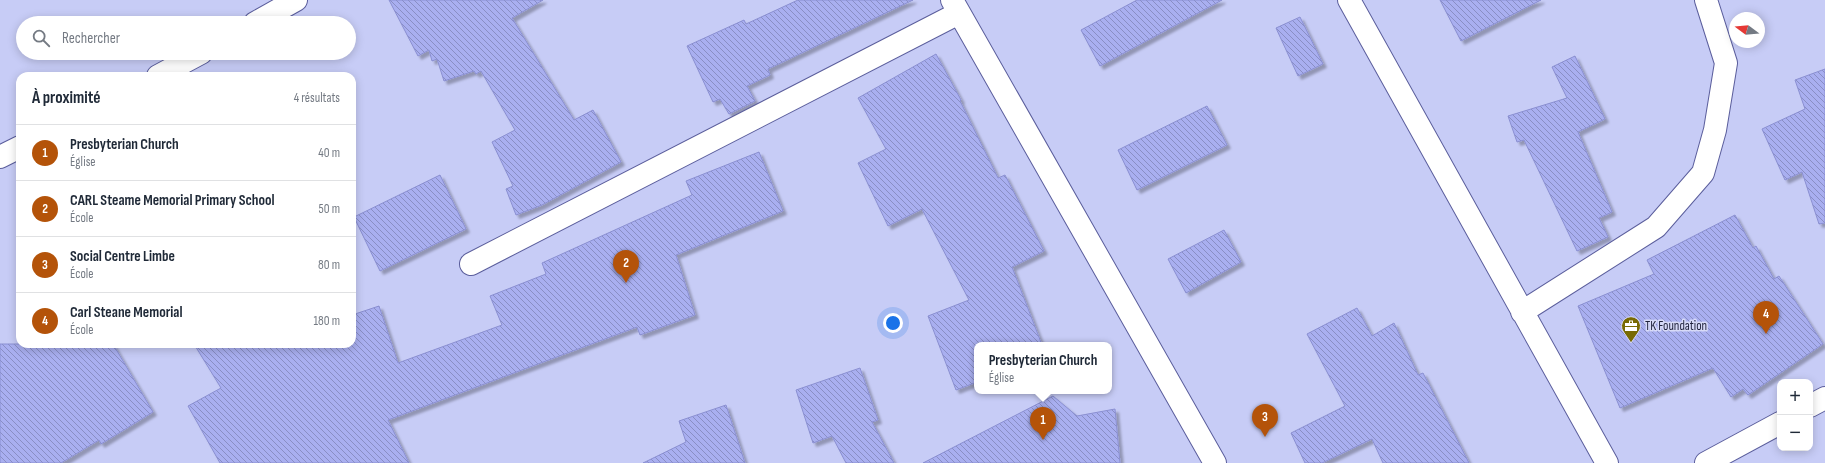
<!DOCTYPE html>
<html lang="fr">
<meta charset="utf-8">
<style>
:root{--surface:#fff;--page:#f6f6f7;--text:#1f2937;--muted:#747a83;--line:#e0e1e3;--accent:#b45309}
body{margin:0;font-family:"Sofia Sans Condensed",sans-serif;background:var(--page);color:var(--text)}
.controls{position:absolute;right:12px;bottom:12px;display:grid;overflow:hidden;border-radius:8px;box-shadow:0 2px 10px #0003}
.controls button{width:36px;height:36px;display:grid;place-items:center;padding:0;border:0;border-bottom:1px solid var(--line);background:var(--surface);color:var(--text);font:20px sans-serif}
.compass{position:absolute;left:1729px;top:12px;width:36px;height:36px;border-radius:50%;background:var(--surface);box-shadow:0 2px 10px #0003;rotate:286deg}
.you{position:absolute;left:893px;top:323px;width:14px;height:14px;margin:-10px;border:3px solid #fff;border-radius:50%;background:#1a73e8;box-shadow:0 0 0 6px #1a73e833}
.badge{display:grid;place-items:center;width:26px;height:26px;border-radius:50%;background:var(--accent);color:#fff;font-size:13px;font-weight:700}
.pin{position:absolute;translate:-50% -33px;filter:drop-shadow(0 1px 2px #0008)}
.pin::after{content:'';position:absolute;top:21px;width:14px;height:12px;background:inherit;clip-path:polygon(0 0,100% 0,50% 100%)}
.popup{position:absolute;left:974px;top:342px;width:138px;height:52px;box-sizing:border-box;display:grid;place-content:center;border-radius:8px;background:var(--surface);filter:drop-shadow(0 1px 3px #0005);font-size:13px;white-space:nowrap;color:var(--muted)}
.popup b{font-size:15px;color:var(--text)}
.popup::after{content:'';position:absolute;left:50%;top:100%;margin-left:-8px;border:8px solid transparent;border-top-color:var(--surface)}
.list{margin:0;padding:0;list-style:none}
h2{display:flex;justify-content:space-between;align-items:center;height:52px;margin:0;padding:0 16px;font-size:17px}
h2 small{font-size:13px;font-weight:400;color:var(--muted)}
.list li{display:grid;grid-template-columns:26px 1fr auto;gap:12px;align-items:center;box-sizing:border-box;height:56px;padding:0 16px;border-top:1px solid var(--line)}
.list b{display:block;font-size:15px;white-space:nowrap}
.list p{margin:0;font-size:13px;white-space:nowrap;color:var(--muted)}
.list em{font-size:13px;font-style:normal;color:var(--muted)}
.icon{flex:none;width:22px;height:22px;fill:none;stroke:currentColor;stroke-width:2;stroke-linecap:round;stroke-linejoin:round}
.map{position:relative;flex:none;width:1825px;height:463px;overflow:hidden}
.search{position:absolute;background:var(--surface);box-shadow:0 2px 10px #0003;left:16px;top:16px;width:340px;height:44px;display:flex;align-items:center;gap:10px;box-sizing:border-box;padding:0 14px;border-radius:22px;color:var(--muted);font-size:15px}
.panel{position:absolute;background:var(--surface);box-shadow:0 2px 10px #0003;left:16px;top:72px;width:340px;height:276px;border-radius:12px}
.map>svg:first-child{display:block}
.building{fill:url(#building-back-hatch);stroke:#8a8fd1;filter:url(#shadow)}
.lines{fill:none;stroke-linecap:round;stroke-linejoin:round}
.minor-casing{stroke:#5b5e9c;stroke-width:24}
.minor{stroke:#fff;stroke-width:22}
.labels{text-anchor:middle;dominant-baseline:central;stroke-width:3;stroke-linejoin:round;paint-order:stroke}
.poi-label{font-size:13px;fill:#1f213b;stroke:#d7daf7;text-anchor:start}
</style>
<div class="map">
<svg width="1825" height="463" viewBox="0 0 1825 463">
<defs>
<pattern id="building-back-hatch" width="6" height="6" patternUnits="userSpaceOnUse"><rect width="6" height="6" fill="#a9aff0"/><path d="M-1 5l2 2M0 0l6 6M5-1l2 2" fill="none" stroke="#898ec4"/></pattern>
<filter id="shadow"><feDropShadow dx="3.5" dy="3.5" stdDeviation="1" flood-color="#0004"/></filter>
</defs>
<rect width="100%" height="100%" fill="#c7ccf6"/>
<path class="building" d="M389,0h154l-31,18 62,102 19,-10 28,52 -79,43 -26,10 -10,-26 7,-3 -21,-44 23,-12 -34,-59 -5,3 -2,-3 -30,10 -7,-22 -5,2 -3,-11 -11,6z
M798,0h115l-145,69 2,6 -23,11 8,15 -26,13 -9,-15 -7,3 -26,-56 57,-26 2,4z
M1137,0h85l-122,66 -19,-36z
M1440,0h101l-80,41z
M1300,17l23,47 -25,12 -22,-48z
M936,54l25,46 -1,1 38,77 7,-3 39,76 -32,16 30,78h-65v37l-21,8 -28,-74 41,-16 -47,-91 -34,17 -30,-63 28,-14 -28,-51z
M1575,56l30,63 -27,13 34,80 -13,6 9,19 -31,14 -53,-111 -7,2 -9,-26 59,-18 -15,-31z
M1825,69v154l-6,1 -17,-52 -17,8 -23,-51 43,-20 -10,-29z
M1207,106l20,39 -90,45 -19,-40z
M759,152l24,59 -107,44 19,60 -55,20 -3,-8 -249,93 21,43h-189l-32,-57 33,-18 -27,-44h158v-29l27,-9 19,57 104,-38 -12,-29 56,-22 -4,-11 150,-68 -6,-14z
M440,175l26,54 -86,42 -26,-54z
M1735,215l18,33 3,-2 18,33 5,-3 44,68 -75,51 -5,-6 -12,8 -18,-29 -93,40 -42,-102 76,-32 -7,-14z
M1224,230l17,32 -55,31 -18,-34z
M1357,308l15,28 22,-13 24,52 5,-2 46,90h-86l-11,-24 -50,24h-17l-14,-30 54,-27 -38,-72z
M0,344h113l40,68 -52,32 -2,-4 -38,23h-61z
M860,368l18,52 -6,2 22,41h-48l-14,-27 -19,7 -17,-53z
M1053,396l24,20 38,-7 5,54h-197z
M726,405l19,58h-102l43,-21 -7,-21z"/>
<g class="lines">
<g class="minor-casing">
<path id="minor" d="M952,0l263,463
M1349,0l258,463
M255,23l41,-23
M158,76l43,-23
M0,157l20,-10
M471,264l488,-251
M1522,312l134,-85 47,-54 12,-43 11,-67 -20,-63
M1810,406l15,-8
M1706,463l74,-40"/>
</g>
<use href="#minor" class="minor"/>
</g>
<defs>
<g id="office-pin" transform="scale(1)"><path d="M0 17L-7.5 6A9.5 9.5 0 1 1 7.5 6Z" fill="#786a02" stroke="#d7daf7"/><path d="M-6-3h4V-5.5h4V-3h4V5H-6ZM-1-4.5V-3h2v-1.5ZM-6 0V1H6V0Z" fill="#fff"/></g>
</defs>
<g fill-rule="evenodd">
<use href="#office-pin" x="1631" y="326"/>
</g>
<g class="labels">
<g class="poi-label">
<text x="1645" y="326">TK Foundation</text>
</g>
</g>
</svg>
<div class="controls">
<button>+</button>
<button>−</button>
</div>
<svg class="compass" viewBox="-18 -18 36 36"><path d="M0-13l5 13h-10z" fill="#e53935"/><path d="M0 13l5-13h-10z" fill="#747a83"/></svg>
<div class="you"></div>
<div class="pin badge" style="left:1043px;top:440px">1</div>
<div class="popup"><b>Presbyterian Church</b>Église</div>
<div class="pin badge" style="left:626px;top:283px">2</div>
<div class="pin badge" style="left:1265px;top:437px">3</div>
<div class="pin badge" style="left:1766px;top:334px">4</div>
<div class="search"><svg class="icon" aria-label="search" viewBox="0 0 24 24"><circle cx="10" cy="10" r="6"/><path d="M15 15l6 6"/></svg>Rechercher</div>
<section class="panel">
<h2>À proximité<small>4 résultats</small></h2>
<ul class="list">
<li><span class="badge">1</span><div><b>Presbyterian Church</b><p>Église</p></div><em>40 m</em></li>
<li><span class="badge">2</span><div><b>CARL Steame Memorial Primary School</b><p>École</p></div><em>50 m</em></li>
<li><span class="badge">3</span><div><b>Social Centre Limbe</b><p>École</p></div><em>80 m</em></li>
<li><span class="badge">4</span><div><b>Carl Steane Memorial</b><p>École</p></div><em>180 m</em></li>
</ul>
</section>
</div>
